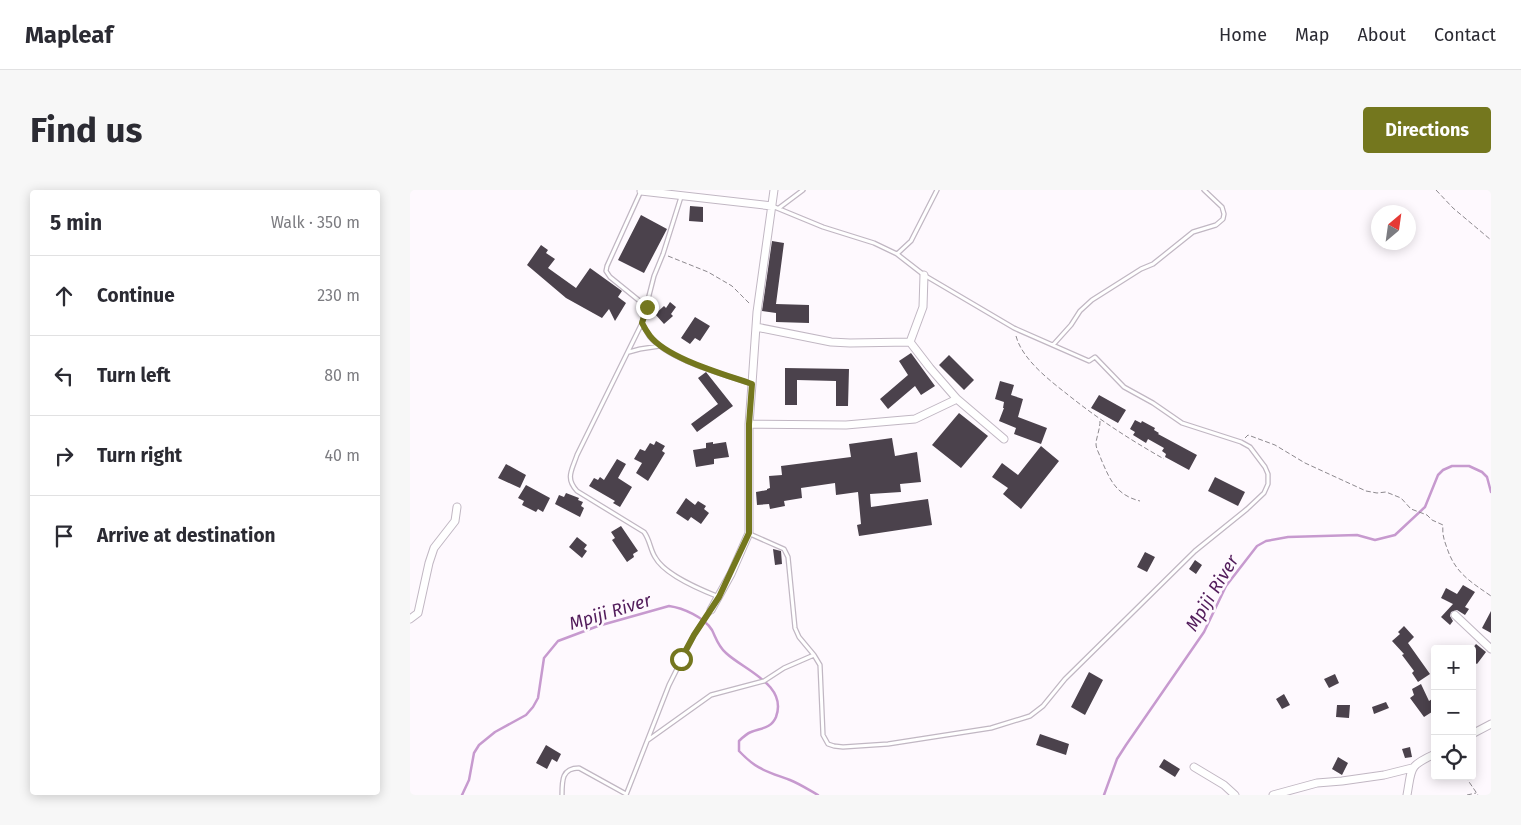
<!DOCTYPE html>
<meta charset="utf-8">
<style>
:root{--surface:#fff;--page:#f7f7f7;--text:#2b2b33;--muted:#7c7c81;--line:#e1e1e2;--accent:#74771e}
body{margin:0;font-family:"Fira Sans",sans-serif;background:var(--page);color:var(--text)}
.controls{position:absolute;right:15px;bottom:15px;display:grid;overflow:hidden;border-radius:5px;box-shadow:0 2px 12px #0003}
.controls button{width:45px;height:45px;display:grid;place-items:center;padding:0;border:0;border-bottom:1px solid var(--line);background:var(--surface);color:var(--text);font:25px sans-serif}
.compass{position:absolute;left:961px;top:15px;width:45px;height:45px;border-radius:50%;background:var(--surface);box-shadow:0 2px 12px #0003;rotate:29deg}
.stop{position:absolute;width:15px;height:15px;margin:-11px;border:4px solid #74771e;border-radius:50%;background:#fff}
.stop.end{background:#74771e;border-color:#fff;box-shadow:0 1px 5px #0008}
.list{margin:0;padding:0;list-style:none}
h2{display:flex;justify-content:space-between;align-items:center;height:65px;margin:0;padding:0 20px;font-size:21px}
h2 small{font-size:16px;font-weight:400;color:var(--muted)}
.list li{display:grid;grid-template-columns:32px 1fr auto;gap:15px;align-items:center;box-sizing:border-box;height:80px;padding:0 20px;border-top:1px solid var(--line)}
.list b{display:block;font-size:19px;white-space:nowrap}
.list em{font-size:16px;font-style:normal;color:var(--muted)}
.icon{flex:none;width:28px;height:28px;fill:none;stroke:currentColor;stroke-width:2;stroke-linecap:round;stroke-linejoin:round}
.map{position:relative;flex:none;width:1081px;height:605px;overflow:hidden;border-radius:5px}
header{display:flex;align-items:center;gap:30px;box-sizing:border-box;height:70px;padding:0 25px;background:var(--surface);border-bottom:1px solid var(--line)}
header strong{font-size:24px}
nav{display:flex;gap:28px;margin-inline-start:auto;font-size:18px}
.intro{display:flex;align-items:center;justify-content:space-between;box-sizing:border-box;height:120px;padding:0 30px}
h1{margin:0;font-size:35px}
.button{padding:12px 22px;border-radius:5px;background:var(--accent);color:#fff;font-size:18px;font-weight:700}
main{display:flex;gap:30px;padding:0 30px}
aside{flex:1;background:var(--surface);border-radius:5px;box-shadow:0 2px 12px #0003}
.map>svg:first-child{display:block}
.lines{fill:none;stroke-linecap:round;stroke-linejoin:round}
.stream{stroke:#c79acf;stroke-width:2.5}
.building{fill:#4b424c}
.service-casing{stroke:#c1b7c3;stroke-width:5.5}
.minor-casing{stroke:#c1b7c3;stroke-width:9}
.path{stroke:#8d898e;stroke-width:1;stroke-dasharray:5 2.5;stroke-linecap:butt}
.service{stroke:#fff;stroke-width:3}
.minor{stroke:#fff;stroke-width:7}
.route{stroke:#74771e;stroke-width:6}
.labels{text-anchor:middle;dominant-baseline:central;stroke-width:5;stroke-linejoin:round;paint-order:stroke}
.water-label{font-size:18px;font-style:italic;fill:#521c5b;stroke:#fef9fe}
</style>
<header>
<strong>Mapleaf</strong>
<nav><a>Home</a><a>Map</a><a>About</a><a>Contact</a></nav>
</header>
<div class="intro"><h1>Find us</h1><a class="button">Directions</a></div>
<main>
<aside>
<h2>5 min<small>Walk · 350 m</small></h2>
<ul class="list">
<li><svg class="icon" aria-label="ahead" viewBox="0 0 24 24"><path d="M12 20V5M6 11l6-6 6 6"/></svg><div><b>Continue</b></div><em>230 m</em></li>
<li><svg class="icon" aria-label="left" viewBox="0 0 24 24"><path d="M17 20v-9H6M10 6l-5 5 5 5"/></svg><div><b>Turn left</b></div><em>80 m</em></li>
<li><svg class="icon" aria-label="right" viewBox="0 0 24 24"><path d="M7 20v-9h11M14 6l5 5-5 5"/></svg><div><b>Turn right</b></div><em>40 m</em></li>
<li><svg class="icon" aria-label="arrive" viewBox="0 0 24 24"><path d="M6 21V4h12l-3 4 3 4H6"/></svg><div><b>Arrive at destination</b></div></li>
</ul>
</aside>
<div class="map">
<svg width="1081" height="605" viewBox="0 0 1081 605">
<rect width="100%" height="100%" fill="#fef9fe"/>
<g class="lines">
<path class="stream" d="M52,605l7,-15 5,-27 5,-8 16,-13 31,-17 7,-8 5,-9 6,-40 14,-17 40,-15 71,-20c14,2 35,11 43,24 4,8 6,16 14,23 18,17 62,32 50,64 -5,12 -16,11 -25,15 -5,2 -9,6 -12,9v10c18,19 27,20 51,29 10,4 19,10 28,15
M694,605l13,-36 9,-14 78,-113 22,-46 31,-40 9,-5 22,-4 69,-2 18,5 20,-5 30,-28 13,-32 5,-5 9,-4h17l13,6 5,5 4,15"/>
</g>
<path class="building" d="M280,16l13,1v15l-14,-1z
M231,25l26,14 -23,44 -26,-13z
M362,51l12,2 -8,61 33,1v18l-33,-1v-9l-14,-2z
M131,55l7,5 -2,3 9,6 -7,9 28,20 14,-20 32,23 -4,6 8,6 -11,18 -6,-12 -7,9 -36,-20 -39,-33z
M260,112l6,5 -5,7 2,2 -9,8 -9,-10 9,-8 2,2z
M285,127l15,9 -10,15 -5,-3 -5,6 -9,-6z
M501,163l24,33 -14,9 -6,-9 -27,23 -8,-10 28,-24 -9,-14z
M539,165l25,25 -10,10 -25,-25z
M375,178l64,1 -1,37h-12v-25l-39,-1v25h-12z
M296,182l27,34 -36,26 -6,-8 27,-20 -20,-26z
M590,191l14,4 -3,10 12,4 -5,18 29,11 -6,16 -27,-10 2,-6 -17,-7 5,-13h-1l1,-6 -9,-3z
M689,205l27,15 -8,13 -27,-15z
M549,223l29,23 -27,32 -29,-23z
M725,230l6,3 1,-2 13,7 -1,2 5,3 -1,1 39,21 -8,15 -24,-13 1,-3 -4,-3 2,-3 -16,-9 -2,4 -13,-8 2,-3 -5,-3z
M482,248l3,18 22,-4 4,30 -21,2 1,8 -31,2 1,13 57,-8 4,26 -73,11 -2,-11 4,-1 -3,-32 -22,3 -1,-12 -34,5 1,10 -18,3 1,5 -15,3 -1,-5 -12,1 -1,-13 11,-2v-1l3,-1 -1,-12 13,-1 -1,-9 70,-9 -2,-13z
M246,251l9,5 -3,5 3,2 -17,28 -12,-8 6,-10 -8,-4 6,-10 5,2 5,-8 4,2z
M303,252v2l13,-2 3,15 -15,2v5l-18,3 -3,-17 13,-2v-5z
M631,256l18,15 -38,48 -18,-15 5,-6 -16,-11 10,-14 16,12z
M207,269l9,5 -8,14 14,9 -12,20 -7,-4 2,-2 -26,-15 5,-8 4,2 2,-3 4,3z
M96,274l20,11 -6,13 -22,-10z
M805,287l30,15 -7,14 -30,-15z
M116,295l24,13 -7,14 -5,-3 -2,3 -14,-7 2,-4 -6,-3z
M156,303l13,5 -1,2 5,2 -2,4 3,2 -4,9 -25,-13 4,-9 5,2z
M276,308l9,7 3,-4 8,5 -2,3 5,4 -8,11 -10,-7 -3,4 -12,-8z
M211,336l17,25 -5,3 1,3 -7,5 -15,-22 3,-2 -4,-6z
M167,347l10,8 -3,4 3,2 -5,7 -13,-11z
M363,359l8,2 1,13 -7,1z
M735,362l10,5 -8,15 -10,-5z
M785,370l7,5 -6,9 -7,-5z
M1053,395l12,7 -10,15 4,2 -4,6 -8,-5 -6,2 -1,4 3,5 -3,4 -9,-8 12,-13 -12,-6 5,-10 11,6z
M1081,421v22l-9,-5z
M994,436l10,11 -6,6 22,31 -12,8 -6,-9 2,-2 -12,-16 2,-1 -12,-13 8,-7 -2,-2z
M1066,454l10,8 -9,12 -5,-3v-12z
M679,482l14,8 -18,35 -14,-8z
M925,484l4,9 -10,5 -5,-9z
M1011,494l8,17 6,-4v13l-11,7 -14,-19 4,-3 -2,-6z
M874,504l6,11 -8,4 -6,-10z
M976,512l3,6 -15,6 -2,-7z
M927,515h13l-1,13 -13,-1z
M630,544l29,10 -3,11 -30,-10z
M136,555l15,9 -4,8 -5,-3 -5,10 -11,-6z
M1000,557l2,10 -7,1 -3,-9z
M928,567l10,6 -6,12 -10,-6z
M754,569l16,10 -5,8 -16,-10z"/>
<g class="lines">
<g class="service-casing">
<path id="service" d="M231,1l-34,75 -1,5 4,6 37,30
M271,7l-18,57 -9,22 -12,47 -65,132c-5,15 -12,23 0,36l67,41c6,8 6,17 11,25 9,17 46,33 64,40
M369,18l24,-18
M487,64l14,-13 26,-51
M232,133c3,5 5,10 8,14 19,23 73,37 102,47
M643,155l18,-20 9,-14 12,-11 49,-31 12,-5 40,-32 23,-7 7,-6 1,-5 -2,-7 -18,-17
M219,162l11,-3 20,-3
M340,344l34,15 4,8 7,71 4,9 15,18 6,10 3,70 5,9 6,2 9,1 45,-3 103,-16 39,-12 13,-10 22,-27 130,-128 52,-42 17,-16 4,-9v-10l-3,-7 -15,-20 -9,-5 -59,-19 -29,-20 -29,-16 -29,-30 -6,4 -75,-33 -90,-53 -27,-21 -23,-11 -51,-16 -51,-21
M238,550l63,-45 53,-14 20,-13 30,-13
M152,605c0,-15 0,-27 17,-27l47,26
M216,605l43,-110 25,-50 17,-25"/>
</g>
<g class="minor-casing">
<path id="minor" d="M231,1l131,15
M514,85l-1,32 -13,35 20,26 27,31 47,40
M346,137l75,15 19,1 60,-1
M339,234l97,1 69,-6 42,-20
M301,420l20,-36 18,-41v-109l3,-40 5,-72 17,-122
M1045,425l36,34
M0,429l8,-6 11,-50 5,-15 21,-27 2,-14
M1062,544l19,-10
M784,577l30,18 11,10
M863,605l44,-12 25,-2 42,-6 28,-7
M997,605c5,-27 1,-29 28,-41"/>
</g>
<path class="path" d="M1026,0l17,18 38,32
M258,66l40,16 24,14 18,18
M606,146c6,23 33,44 51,58 31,25 62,45 97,65
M690,231c0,9 -4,17 -4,23 0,5 4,11 5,15 9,21 15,36 39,42
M835,248l3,-3 27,10 30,18 61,28 11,2 9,-1 15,6 10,11 16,6 5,5 11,5c-1,9 1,15 4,23 8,25 24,34 44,48
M1055,586l13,19
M1057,605l9,-2"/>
<use href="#service" class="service"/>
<use href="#minor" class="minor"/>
</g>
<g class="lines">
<path class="route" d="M237,117l-5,16c2,4 5,9 8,13 18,23 74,38 102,48l-3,40v109l-30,64 -25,38 -13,24"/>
</g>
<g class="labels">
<g class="water-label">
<text transform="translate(802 403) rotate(-59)">Mpiji River</text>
<text transform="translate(200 422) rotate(-17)">Mpiji River</text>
</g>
</g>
</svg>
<div class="controls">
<button>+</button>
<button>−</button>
<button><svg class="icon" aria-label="locate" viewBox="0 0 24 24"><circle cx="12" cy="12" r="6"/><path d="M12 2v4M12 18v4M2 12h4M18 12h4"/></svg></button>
</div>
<svg class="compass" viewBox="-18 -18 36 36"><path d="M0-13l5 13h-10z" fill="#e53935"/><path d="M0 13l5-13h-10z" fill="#7c7c81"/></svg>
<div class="stop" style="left:271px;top:469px"></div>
<div class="stop end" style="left:237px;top:117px"></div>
</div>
</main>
